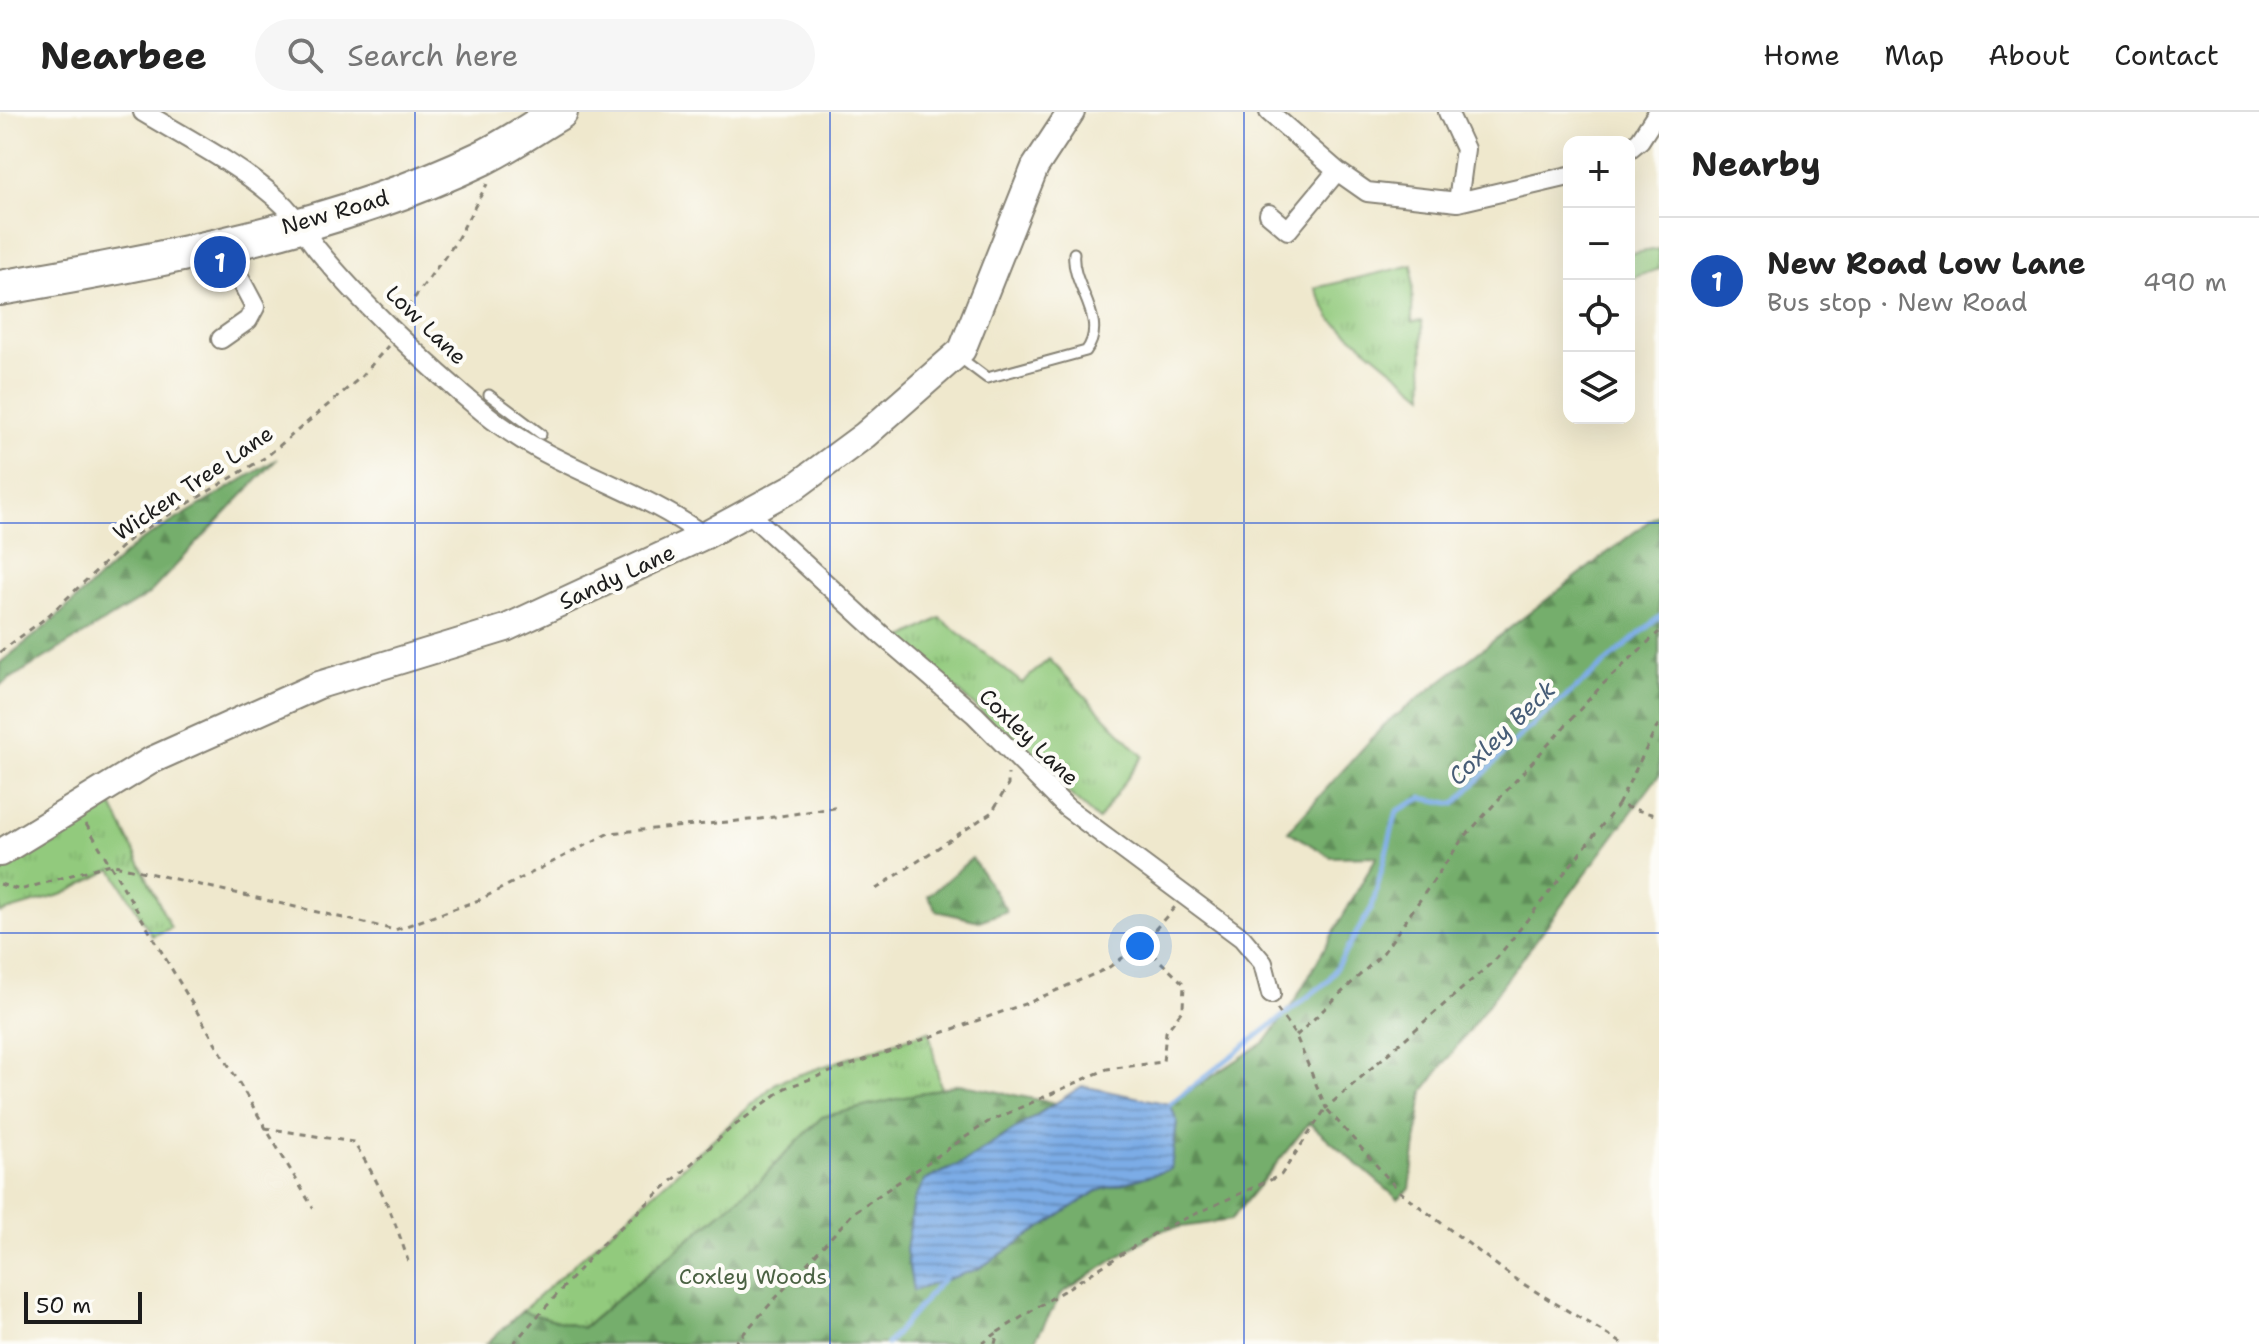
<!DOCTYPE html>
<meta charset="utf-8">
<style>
:root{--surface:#fff;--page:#f6f6f6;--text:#222;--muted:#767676;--line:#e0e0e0;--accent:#d93025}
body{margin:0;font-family:"Shantell Sans",sans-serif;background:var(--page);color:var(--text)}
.controls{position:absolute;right:24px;top:24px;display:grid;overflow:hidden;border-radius:16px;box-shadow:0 8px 32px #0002}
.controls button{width:72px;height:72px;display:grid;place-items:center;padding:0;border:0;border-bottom:2px solid var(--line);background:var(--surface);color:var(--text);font:40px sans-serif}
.scale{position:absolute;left:24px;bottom:20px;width:118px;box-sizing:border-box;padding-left:8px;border:4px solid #1c1c1c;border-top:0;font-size:22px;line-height:28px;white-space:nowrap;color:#1c1c1c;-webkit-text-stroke:6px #fdfcf7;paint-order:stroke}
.you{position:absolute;left:1140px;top:834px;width:28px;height:28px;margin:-20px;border:6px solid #fff;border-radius:50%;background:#1a73e8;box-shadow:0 0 0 12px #1a73e833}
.badge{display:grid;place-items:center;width:52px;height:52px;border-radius:50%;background:var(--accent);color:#fff;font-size:26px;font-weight:700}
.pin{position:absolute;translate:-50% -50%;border:4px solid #fff;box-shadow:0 2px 8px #0006}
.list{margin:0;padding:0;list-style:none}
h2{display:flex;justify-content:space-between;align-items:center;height:104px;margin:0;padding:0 32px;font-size:34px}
h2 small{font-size:26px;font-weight:400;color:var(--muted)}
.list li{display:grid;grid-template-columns:52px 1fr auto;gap:24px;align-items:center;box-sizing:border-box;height:128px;padding:0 32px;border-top:2px solid var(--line)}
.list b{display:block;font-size:30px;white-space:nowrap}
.list p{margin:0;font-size:26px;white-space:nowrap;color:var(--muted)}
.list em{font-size:26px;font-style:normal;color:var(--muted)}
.icon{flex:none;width:44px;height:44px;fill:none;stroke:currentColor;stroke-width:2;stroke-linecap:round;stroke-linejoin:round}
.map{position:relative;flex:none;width:1659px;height:1232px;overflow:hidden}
header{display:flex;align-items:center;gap:48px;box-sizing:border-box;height:112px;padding:0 40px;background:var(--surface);border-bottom:2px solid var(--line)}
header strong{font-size:38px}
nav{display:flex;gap:44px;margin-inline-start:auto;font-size:28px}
.search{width:560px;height:72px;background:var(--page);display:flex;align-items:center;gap:20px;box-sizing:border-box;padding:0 28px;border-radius:44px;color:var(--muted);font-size:30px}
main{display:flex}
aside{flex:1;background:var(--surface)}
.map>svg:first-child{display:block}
.grass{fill:url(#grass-tufts);stroke:#57734c;stroke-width:2}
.forest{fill:url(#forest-firs);stroke:#486544;stroke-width:2}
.water{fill:url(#water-rules);stroke:#4c6481;stroke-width:2}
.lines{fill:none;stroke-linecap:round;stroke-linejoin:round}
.stream{stroke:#7bace6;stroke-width:5}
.lane-casing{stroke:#868274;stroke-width:13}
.street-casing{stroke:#868274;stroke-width:22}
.secondary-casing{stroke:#868274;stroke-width:30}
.highway-casing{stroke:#868274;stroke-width:38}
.path{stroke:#868274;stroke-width:3;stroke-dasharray:6 6;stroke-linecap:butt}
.lane{stroke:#fff;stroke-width:9}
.street{stroke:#fff;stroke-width:18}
.secondary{stroke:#fff;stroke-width:26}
.highway{stroke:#fff;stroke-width:34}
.grid{fill:none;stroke:#1d4ed8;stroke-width:2;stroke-opacity:0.55}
.labels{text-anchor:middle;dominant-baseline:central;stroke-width:8;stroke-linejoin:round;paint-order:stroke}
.street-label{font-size:22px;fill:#1c1c1c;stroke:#fdfcf7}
.park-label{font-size:22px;fill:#4b6243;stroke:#fdfcf7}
.water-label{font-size:24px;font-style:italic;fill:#475d77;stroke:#fdfcf7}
</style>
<header>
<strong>Nearbee</strong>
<div class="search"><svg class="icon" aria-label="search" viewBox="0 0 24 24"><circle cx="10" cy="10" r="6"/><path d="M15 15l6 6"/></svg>Search here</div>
<nav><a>Home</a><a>Map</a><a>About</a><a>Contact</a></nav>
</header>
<main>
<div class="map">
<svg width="1659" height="1232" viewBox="0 0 1659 1232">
<defs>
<pattern id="grass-tufts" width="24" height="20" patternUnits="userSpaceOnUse" patternTransform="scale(2)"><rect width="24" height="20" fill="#92ca7d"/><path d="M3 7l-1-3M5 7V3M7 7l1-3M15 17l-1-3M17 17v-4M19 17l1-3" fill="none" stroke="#7dad6b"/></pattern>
<pattern id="forest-firs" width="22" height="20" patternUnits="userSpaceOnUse" patternTransform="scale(2)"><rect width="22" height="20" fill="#75ae6c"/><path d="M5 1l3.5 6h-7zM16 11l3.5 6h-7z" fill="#5f8d58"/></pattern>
<pattern id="water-rules" width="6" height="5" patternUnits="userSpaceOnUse" patternTransform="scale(2)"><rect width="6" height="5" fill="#7bace6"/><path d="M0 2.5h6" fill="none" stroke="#648bba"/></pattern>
</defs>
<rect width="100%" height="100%" fill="#fdfcf7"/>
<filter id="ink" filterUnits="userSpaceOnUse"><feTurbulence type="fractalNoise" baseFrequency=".0125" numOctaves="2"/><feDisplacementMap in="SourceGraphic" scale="16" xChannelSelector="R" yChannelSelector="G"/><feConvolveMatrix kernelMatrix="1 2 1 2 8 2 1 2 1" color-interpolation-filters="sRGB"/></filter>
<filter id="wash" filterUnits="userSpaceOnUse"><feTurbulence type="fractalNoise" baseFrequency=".006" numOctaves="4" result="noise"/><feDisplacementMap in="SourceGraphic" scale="32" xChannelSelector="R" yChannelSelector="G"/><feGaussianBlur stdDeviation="1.8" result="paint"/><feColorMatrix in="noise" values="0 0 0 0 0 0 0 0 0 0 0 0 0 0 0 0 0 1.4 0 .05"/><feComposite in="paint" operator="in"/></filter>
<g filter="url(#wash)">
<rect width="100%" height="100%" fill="#efe8cd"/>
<path class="grass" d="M1659,137v20l-30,10v-25z
M1413,153l-1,57 10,-1 2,74 -93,-76 -16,-31z
M940,506l82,65 27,-24 94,97 -45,64 -196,-181z
M112,693l59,123 -19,8 -40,-67 -48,25 -64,19v-48z
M929,919l12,58 -119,28 -65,66 -175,145 -60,-17 255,-229z"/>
<path class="forest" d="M277,347l-129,136 -148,90v-22l49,-39 88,-81z
M1659,401v262l-236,317 -13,97 -12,10 -89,-76 -78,97 -71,10 -98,63 -29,51h-547l36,-33 61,17 174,-145 65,-66 137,-33 96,19 -91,59 -40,19 54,88 119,-78 74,-22 6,-48 -7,-17 96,-63 28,-39 83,-146 -46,1 -43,-26 96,-106z
M972,746l35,53 -28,10 -42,-10 -9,-15z"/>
<path class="water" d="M1082,974l88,18 7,17 -6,48 -74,22 -119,78 -65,22 -7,-41 8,-49 10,-20 40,-19z"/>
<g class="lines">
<path class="stream" d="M1170,992l158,-123 44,-74 25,-96 25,-13 33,6 67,-70 137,-117
M887,1232l57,-66"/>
</g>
</g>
<g filter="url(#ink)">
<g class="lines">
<g class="lane-casing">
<path id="lane" d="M959,245l28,21 99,-27c24,-32 -16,-65 -12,-98
M489,283l52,39"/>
</g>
<g class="street-casing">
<path id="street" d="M143,0c45,27 94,52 133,86 20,17 26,32 41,51 44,54 112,118 165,162 69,58 152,73 222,125
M1269,0l68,59 30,21 91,10 111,-26
M1448,0l17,37 -7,53
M1629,37l11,-9 18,-28
M1269,102l19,16 49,-59
M221,131l34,64 -7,13 -27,19
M747,399l137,126 91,78 91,92 176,131 21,25 8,31"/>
</g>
<g class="secondary-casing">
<path id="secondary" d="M0,741l152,-93 167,-75 187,-57 198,-92 92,-50 69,-51 97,-85 73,-183 36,-55"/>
</g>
<g class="highway-casing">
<path id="highway" d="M0,176c162,-28 332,-58 482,-130 27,-13 52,-31 78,-46"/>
</g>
<path class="path" d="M403,207l4,-11 48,-65 32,-59
M0,540l47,-35 85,-80 134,-80 95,-80 27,-31
M1618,693l41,-82
M86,712l227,384
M0,772l20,6 90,-26 285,66 84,-30 130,-67 151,-14 80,-12
M876,777l116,-77 16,-27v-11
M1277,897l19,27 30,72 171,-150 121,-153 41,11
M1296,924l87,-83 78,-112 141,-156 57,-53
M265,1016l88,14c25,36 42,77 55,119
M513,1232l88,-99 129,-116 55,-41 245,-86 78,-34 34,-24 33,-37
M734,1232l120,-132 134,-90 119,-53 56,-7 3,-30 17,-23 1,-25 -42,-40
M982,1232l16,-12
M995,1232l3,-12 162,-102 121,-55 45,-67 73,83 116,88 108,65"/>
<use href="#lane" class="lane"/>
<use href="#street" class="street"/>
<use href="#secondary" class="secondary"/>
<use href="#highway" class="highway"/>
</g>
</g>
<path class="grid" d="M415,0v1232M830,0v1232M1244,0v1232M0,411h1659M0,821h1659"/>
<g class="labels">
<g class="street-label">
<text transform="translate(335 100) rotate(-16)">New Road</text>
<text transform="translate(426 213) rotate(44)">Low Lane</text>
<text transform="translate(193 371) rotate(-34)">Wicken Tree Lane</text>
<text transform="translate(617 465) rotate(-25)">Sandy Lane</text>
<text transform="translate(1029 625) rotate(44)">Coxley Lane</text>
</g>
<g class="park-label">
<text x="753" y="1164">Coxley Woods</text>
</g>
<g class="water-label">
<text transform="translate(1502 621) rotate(-44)">Coxley Beck</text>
</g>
</g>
</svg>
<div class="controls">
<button>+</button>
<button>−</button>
<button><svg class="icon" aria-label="locate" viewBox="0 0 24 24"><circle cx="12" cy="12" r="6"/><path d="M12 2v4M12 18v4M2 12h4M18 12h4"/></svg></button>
<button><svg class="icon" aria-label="layers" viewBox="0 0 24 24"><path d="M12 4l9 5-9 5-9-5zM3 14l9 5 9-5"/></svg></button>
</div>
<div class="scale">50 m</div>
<div class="you"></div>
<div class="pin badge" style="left:220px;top:150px;background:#1a4fb4">1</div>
</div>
<aside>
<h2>Nearby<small></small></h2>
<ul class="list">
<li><span class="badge" style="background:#1a4fb4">1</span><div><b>New Road Low Lane</b><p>Bus stop · New Road</p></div><em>490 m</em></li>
</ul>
</aside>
</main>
